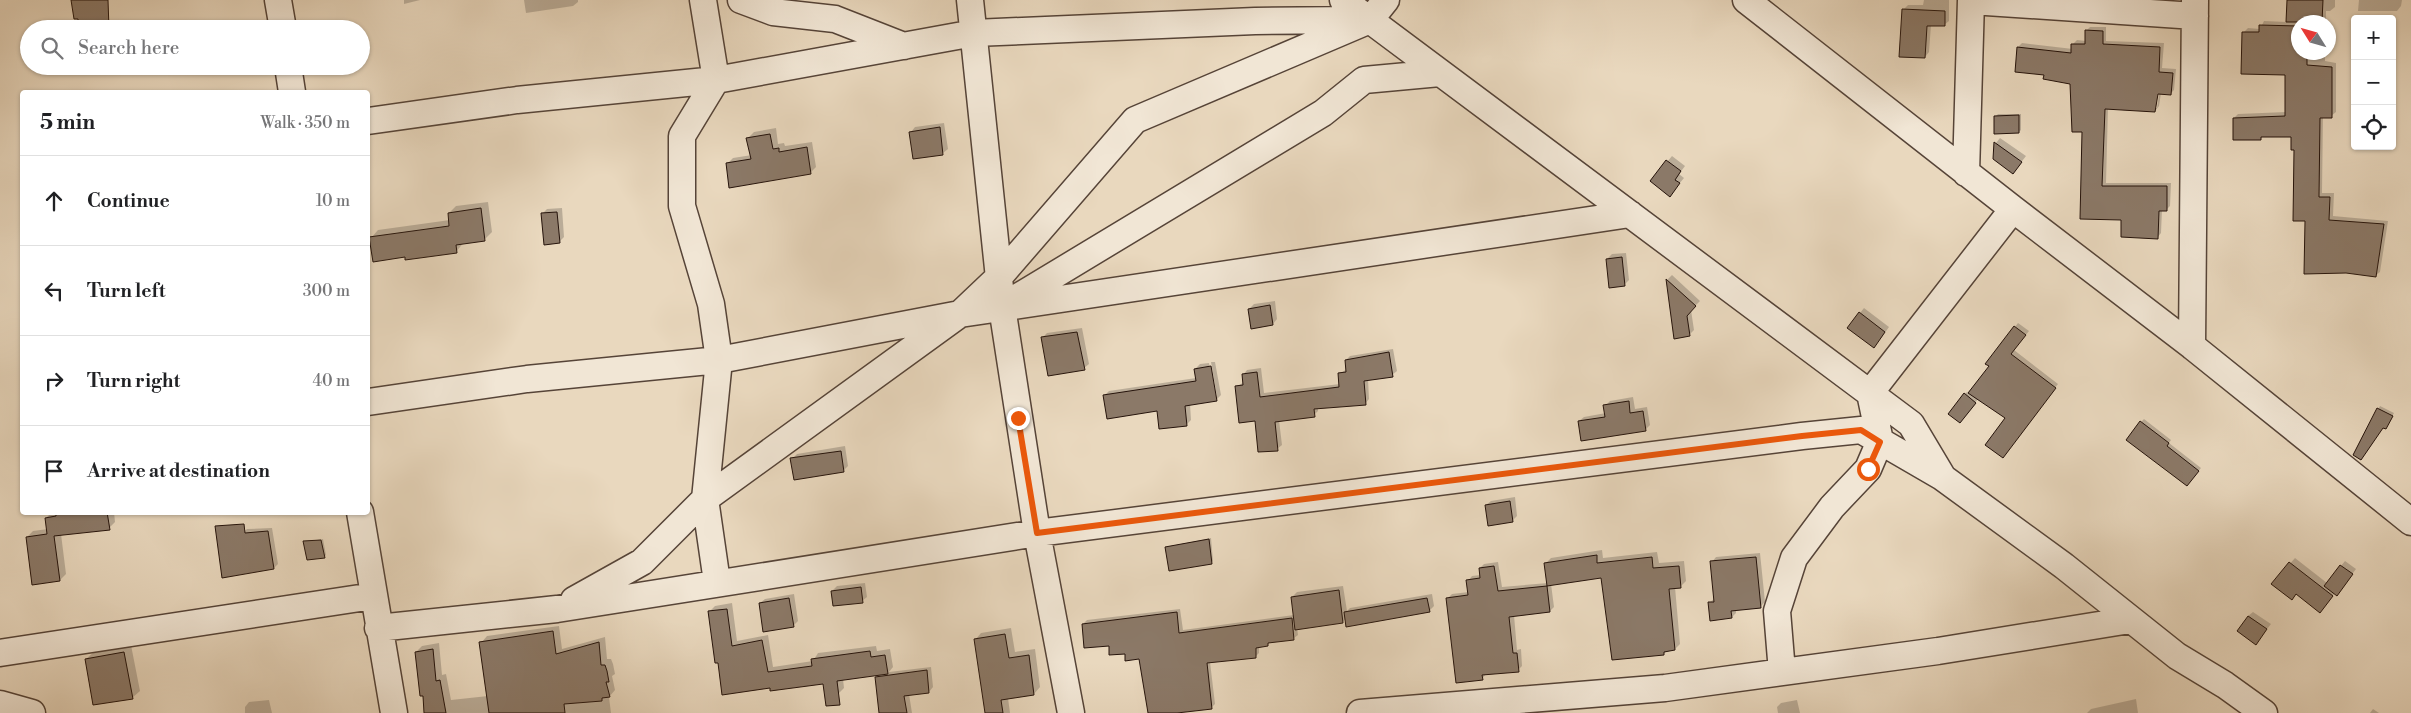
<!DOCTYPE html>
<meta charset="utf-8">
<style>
:root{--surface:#fff;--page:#f2f2f2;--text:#202124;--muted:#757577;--line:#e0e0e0}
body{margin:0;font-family:"Libre Bodoni",serif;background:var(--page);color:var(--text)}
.controls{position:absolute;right:15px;top:15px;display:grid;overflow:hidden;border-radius:5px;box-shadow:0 1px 4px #0004}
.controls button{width:45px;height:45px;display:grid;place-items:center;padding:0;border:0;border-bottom:1px solid var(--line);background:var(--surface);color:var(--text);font:25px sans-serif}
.compass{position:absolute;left:2291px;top:15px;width:45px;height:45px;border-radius:50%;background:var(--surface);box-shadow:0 1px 4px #0004;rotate:307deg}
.stop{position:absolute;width:15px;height:15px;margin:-11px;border:4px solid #ea580c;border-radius:50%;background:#fff}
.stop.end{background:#ea580c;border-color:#fff;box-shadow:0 1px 5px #0008}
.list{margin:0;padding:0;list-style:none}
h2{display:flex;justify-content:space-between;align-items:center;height:65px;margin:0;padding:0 20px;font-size:21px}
h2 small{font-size:16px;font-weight:400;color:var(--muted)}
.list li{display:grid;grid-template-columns:32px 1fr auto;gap:15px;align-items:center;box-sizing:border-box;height:90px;padding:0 20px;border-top:1px solid var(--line)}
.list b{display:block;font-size:19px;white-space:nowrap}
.list em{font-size:16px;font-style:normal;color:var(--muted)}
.icon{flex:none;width:28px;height:28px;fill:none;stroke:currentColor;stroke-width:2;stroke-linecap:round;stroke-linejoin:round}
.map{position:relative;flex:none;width:2411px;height:713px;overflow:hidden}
.search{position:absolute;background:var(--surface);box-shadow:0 1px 4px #0004;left:20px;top:20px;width:350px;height:55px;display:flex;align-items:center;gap:12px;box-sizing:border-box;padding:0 18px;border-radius:28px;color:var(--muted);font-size:19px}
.panel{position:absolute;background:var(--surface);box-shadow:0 1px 4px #0004;left:20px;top:90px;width:350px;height:425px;border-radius:5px}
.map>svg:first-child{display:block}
.shadow{fill:#0003;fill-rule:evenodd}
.building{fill:#8b7968;stroke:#25130b}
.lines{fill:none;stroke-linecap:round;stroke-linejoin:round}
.minor-casing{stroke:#564438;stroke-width:29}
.minor{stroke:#f1e6d5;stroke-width:26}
.route{stroke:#ea580c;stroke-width:6}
</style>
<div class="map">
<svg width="2411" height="713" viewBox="0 0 2411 713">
<rect width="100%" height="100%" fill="#e9d8be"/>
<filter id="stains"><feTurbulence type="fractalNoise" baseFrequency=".004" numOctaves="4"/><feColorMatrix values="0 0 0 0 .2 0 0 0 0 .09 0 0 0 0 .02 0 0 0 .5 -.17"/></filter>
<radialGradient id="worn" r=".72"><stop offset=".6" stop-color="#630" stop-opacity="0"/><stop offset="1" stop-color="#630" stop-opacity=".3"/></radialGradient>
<path class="shadow" d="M404,0h16l-16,4z
M524,0h54v2l-5,4 -47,7z
M1924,0h25v21l-5,4h-13l-2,27 -4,5 -21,-48 4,-4h15z
M2288,0h47v7l-5,4h-4v11h-28v30h27v9l11,2v49l-5,4h-8l-1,77h12l-1,23 55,5 -8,51 -5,4 -69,-56 -14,-84h-29l-2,2 -27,-20 4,-4 48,-2 1,-38 -43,-42 4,-4 12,1 4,-8 23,1z
M2359,0h43l-1,6 -4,5h-39z
M2090,27h16v14l58,2 -2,25 14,1 -2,21 -4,4 -9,-1 -2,13 -4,5 -47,-3 -2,75h65l-1,23 -4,4h-4l-1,23 -4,5 -34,-19 -41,-2 2,-86 -13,-48 -25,-9 -28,-27 4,-4 51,6v-5l4,-4 9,1v-10zM2157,88h3l-3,20h-2z
M1998,114h23v16l-2,2 -24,-15z
M944,123l4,26 -5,4 -32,-21 4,-5z
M776,128l2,16 6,-1 1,3 27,-4 4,25 -6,6 -83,-9 6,-6 19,-3 -4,-17 6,-6z
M2000,138l26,18 -13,17 -19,-14 2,-16z
M1672,156l13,10 -6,8 5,4 -10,12 -23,-9z
M488,202l4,30 -8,8 -20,2 -8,10 -50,4 -35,-18 7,-8 72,-10 -1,-7 7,-7z
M562,208l2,29 -5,5 -17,-28 5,-5z
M1626,253l3,27 -5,5 -17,-26 5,-5z
M1672,275l28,26 -9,9 3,20 -5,5 -13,2 -8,-58z
M1275,301l2,18 -4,5 -24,-15 5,-5z
M1864,308l25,19 -10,14 -19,-28z
M2018,323l11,8 -15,19 44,34 -55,73 4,-39 -29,-19 -16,21 3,-26 2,-2 2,2 22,-28 -4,-2z
M1082,328l7,36 -5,4 -42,-30 5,-5z
M1393,349l4,22 -5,4 -24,4 1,20 -4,5 -47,4v3l-4,4 -35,5 3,25 -5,4 -41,-62 8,-5 -1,-7 4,-5 14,-2 3,25 76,-9 -1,-10 8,-5 -1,-9 4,-4z
M1211,362h4l6,33 -5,5 -26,4 1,16 -5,5 -28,-15 -53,-15 4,-4 87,-13 -1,-9 5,-5 9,-1 6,35h2z
M1633,397l2,12 12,-2 3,18 -5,5 -66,-9 5,-4 22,-4 -1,-7 5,-5z
M2380,406l14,7 -7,13 -4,1 -29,27z
M2144,419l27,21 -2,3 32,25 -12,14 -48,-60z
M845,446l3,20 -5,5 -51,-12 5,-5z
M1515,497l2,19 -5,5 -26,-16 5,-4z
M52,512h62l1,10 -6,6 -48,6 5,40 -6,6 -33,-43 6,-6 15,-2 -2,-11z
M272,528l6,36 -4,4 -32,-35 5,-4z
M1211,538l2,23 -2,2 -45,-16z
M323,539l3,16 -2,2 -19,-15z
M1602,550l1,8 54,-6 2,11 25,-2 2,20 -6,6h-5l5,57 -5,5 -12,4 -61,-77 -51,8 3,23 -4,4 -36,4 3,35 4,-1 1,17 -4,4 -32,4 -4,5 -34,-81 4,-4 17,-2 -1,-11 4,-5 9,-1 -1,-7 4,-4 14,-2 4,25 46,-4 -3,-19 6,-6z
M1760,553l5,49 -5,5 -24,3v3l-4,4 -23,-14 6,-5 -3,-36 4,-5z
M2295,558l32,25 18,-22 11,8 -15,20 -6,4 -11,13 -27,-13 -6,6 -19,-15z
M865,583l2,14 -5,4 -30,-10 5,-5z
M1343,586l4,25 3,-3 82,-14 2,12 -5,5 -83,7 -3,4 -46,6 1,7 -4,3 -23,3 -4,4 -8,1v7l-4,4 -45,5 5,42 -4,4 -38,5h-24l-9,-55 -30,-14 -27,-20 4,-4 93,-11 3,21 111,-15 -2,-18 5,-5z
M794,594l4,27 -5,5 -33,-23 5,-4z
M732,603l5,38 31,-6 5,32 40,-6 5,-8 58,-7 1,5 13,-2 3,18 -4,5 42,-5 2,20 -4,5 -20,2 3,19h-31l-5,-36 3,-3 -36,5 1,9 -6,6 -14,-11 -53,4 -47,6 -15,-81 6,-6z
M2253,612l18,12 -11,14 -12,-22z
M559,626l3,23 43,-12 2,22h4l2,5 2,10 -3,2 3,14 -6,7 2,16h-186l-9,-61 6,-6 17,-3 3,32 4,-1 5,26 37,-4 -7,-53 6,-7z
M1011,628l4,24 20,-3 5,38 -6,7 -26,4 2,15h-24l-11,-73 6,-7z
M131,645l9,46 -8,7 -46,-39 8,-7z
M2136,699l2,14h-51l4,-4z
M269,700l3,13h-27v-6l4,-5z
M1797,700l3,13h-22l-1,-6 4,-4z
M2373,709l6,4h-9z"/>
<path class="building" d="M71,0h37l1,29h-31v-10h-4z
M2287,0h36l-1,22h-36z
M1902,9l43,2v15h-18l-2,32 -26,-1z
M2259,25l39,1v26h9v13l25,2v51h-12l-1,79h11l-1,23 55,4 -8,53 -30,-4 -42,1 1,-53h-12l1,-71h-3v-13h-30v3h-28v-22l52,-2v-41l-44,-1 1,-42h17z
M2085,30l18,1v13l57,3 -1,25 14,1 -2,22 -13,-1 -3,18 -50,-3 -3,77h65v25h-8l-1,28 -37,-2v-17l-41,-1 2,-87h-10l-2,-48 -27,-5 1,-4 -29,-3 2,-25 54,6v-9h14z
M2019,115v18l-25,1v-18z
M940,127l3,28 -30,4 -4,-27z
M770,134l3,15 6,-1v4l28,-5 4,27 -82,14 -3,-25 25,-4 -5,-21z
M1994,142l28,20 -9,12 -20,-15z
M1666,160l15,11 -6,9 5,3 -10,14 -20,-16z
M481,208l4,33 -29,4 1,8 -52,7v-3l-32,5 -4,-25 80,-11 -1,-13z
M557,212l3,31 -16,2 -3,-32z
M1622,257l3,29 -16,2 -3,-29z
M1666,279l30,27 -9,10 3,20 -16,3z
M1270,305l3,20 -22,4 -3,-20z
M1859,312l26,20 -11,16 -27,-20z
M2014,326l12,9 -15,19 45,34 -53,70 -18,-13 20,-27 -37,-25 21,-27 -4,-2z
M1077,332l8,38 -37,6 -7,-39z
M1389,352l4,25 -29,4 2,24 -52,4 1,8 -40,5 3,29 -20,1 -3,-31 -16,2 -4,-37 8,-1 -1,-11 15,-2 3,25 79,-10 -1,-14 8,-1 -1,-12z
M1211,366l6,35 -32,5 2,20 -28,3 -2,-18 -50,8 -4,-24 93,-14 -2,-12z
M1964,393l12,10 -16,20 -12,-9z
M1629,401l1,12 13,-2 3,20 -65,10 -3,-20 27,-4 -2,-12z
M2377,408l16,8 -7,13 -3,-1 -22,32 -8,-5z
M2140,421l29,22 -2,3 32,25 -12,15 -61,-46z
M841,451l3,21 -50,8 -4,-22z
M1510,501l3,21 -25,4 -3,-21z
M56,512h51l3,18 -56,6 6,45 -28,4 -6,-48 21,-3 -2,-16 11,-2z
M244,524l1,9 23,-2 6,38 -52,9 -7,-52z
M1209,539l3,25 -43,7 -4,-24z
M321,540l4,18 -18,2 -4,-19z
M1597,555v8l55,-6 1,11 26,-2 2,22 -12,1 6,61 -11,2v3l-52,5 -11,-82 -54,8 -3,-23z
M1756,557l5,51 -30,3 1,7 -22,3 -2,-19h6l-4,-41z
M2289,562l44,34 -13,17 -24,-19 -4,6 -21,-16z
M2340,565l13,9 -16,22 -13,-10z
M1494,566l4,25 49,-5 3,26 -41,5 4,36h4l2,19 -37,3 1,5 -27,3 -10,-85 22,-3 -2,-15 14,-2 -1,-10z
M861,587l2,16 -30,3 -2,-15z
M1339,590l4,33 -48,7 -4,-33z
M789,598l5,29 -31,5 -4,-29z
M1427,598l3,14 -84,15 -2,-15z
M727,609l5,37 30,-6 6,32 44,-6 -1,-7 59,-8 1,6 14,-2 3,19 -51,7 3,24 -14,1 -3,-22 -53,7v-3l-48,7 -4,-32h-3l-7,-52z
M1177,612l2,21 113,-15 2,22 -26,3v3l-12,2v10l-49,5 5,46 -35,4h-29l-9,-54 -14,2v-7l-16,1v-9l-25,2 -2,-24z
M2248,616l19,13 -11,16 -19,-14z
M553,631l3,23 43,-12 2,23h4l2,6 2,11h-3l4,15 -8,1v3l-38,3 1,9h-76l-10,-71z
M1005,634l4,24 20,-3 5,40 -33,5 2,13h-18l-11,-74z
M433,649l3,32 4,-1 6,33h-22l-1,-17h-3l-5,-44z
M124,652l9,47 -40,6 -8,-46z
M927,670l2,23 -25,3 3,17h-28l-4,-36z"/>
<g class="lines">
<g class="minor-casing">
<path id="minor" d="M278,0l5,29
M703,0l13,80 -34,56v70l29,98 8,56 -14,139 12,83
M741,0l32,12 62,7 69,27
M970,0l32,307 35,226 34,180
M1343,0l568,424 31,52
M1746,0l267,209 179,137 219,176
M1971,1l224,15
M288,66l4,26
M368,121l149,-21 199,-20 258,-47 281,-12 105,-1
M1966,173l5,-173
M1013,300l310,-187 41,-33 76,-7
M2192,346l3,-346
M368,402l159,-23 192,-19 241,-46 670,-100
M360,512l34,201
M574,600l68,-38 63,-63 255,-185 39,-37 136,-157 235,-100 16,-20
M378,628l179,-19 480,-76 765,-97 59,-6 81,47 122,89 113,90 48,29 39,28
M0,653l373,-57
M1782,672l-5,-61 17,-53 38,-51 36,-38 12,-28 -10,-48 143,-184
M0,704l32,9
M1360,713l305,-25 273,-37 192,-31"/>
</g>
<use href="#minor" class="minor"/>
</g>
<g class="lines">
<path class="route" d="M1018,418l19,115 765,-97 59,-6 19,12 -12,27"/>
</g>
<rect width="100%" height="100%" filter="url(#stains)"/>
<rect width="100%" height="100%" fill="url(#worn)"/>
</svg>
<div class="controls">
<button>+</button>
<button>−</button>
<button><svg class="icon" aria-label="locate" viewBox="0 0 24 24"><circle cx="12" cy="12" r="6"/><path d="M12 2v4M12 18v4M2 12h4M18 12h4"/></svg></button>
</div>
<svg class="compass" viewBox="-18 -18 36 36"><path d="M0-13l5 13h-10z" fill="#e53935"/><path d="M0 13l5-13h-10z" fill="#757577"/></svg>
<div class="stop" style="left:1868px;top:469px"></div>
<div class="stop end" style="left:1018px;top:418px"></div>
<div class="search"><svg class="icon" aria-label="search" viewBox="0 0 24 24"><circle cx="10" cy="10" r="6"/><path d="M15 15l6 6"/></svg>Search here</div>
<section class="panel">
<h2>5 min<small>Walk · 350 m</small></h2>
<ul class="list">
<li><svg class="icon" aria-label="ahead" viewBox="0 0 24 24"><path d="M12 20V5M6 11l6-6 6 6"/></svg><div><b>Continue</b></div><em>10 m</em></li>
<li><svg class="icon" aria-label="left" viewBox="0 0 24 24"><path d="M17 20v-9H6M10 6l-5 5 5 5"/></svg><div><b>Turn left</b></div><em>300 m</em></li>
<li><svg class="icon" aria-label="right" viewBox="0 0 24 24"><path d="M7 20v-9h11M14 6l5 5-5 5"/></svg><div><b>Turn right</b></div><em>40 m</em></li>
<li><svg class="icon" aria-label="arrive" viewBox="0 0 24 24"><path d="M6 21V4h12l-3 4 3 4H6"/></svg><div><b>Arrive at destination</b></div></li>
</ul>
</section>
</div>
